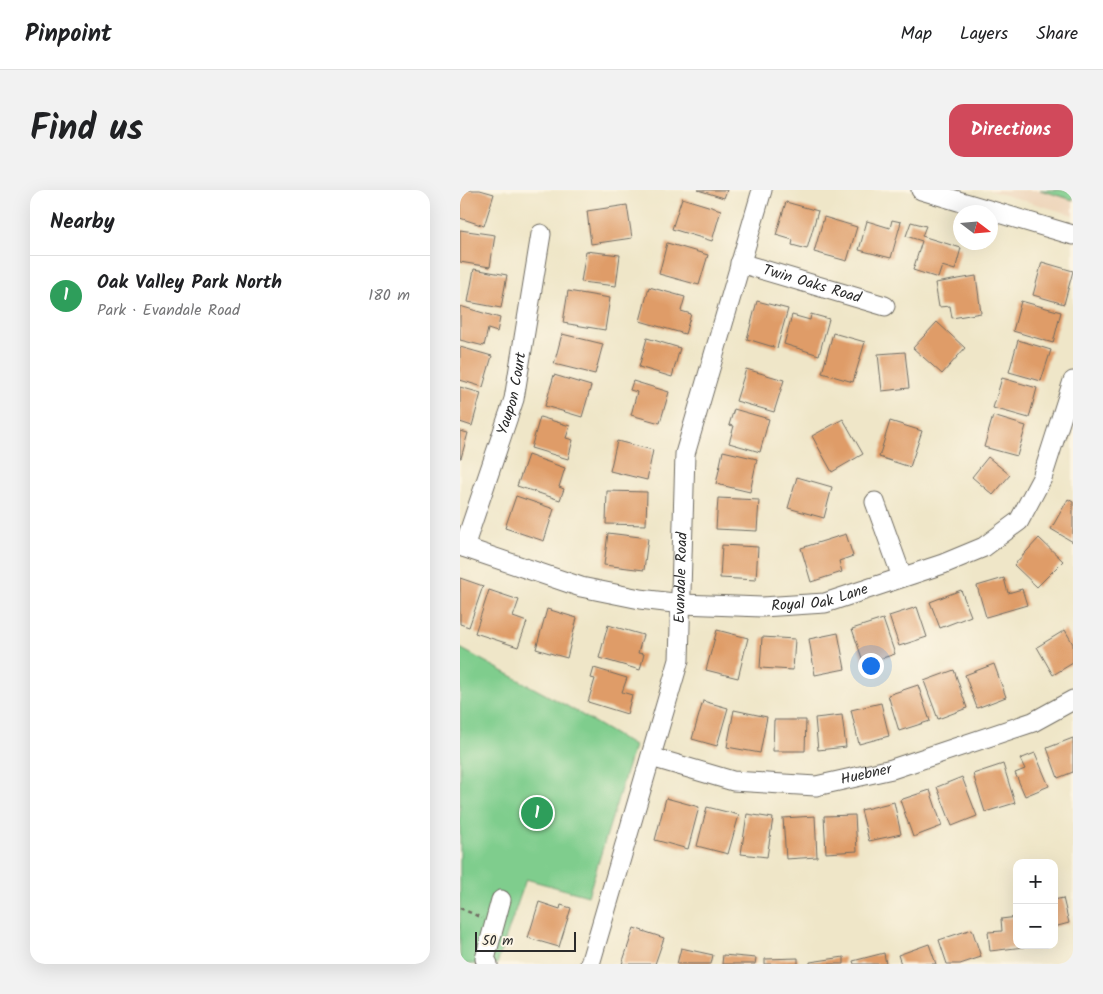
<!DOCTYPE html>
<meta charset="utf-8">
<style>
:root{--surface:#fff;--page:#f2f2f2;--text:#202124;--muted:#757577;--line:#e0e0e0;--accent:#d1495b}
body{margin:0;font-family:Kalam,sans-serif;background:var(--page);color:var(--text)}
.controls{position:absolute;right:15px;bottom:15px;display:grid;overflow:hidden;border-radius:10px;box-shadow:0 5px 20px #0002}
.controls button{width:45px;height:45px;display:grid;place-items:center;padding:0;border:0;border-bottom:1px solid var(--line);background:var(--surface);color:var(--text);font:25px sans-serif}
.compass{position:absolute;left:493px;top:15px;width:45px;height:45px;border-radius:50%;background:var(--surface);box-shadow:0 5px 20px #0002;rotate:106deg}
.scale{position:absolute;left:15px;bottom:12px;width:101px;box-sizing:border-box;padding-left:5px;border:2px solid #2b2b2b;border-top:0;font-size:14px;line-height:18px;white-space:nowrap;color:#2b2b2b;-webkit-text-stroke:4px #fcf5e5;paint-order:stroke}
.you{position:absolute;left:410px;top:475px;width:18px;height:18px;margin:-12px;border:4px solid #fff;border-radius:50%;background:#1a73e8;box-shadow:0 0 0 8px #1a73e833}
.badge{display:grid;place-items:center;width:32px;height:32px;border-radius:50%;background:var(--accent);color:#fff;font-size:16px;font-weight:700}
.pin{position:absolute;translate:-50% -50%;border:2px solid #fff;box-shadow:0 1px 5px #0006}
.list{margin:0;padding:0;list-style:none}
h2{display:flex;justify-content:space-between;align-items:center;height:65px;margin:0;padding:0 20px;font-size:21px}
h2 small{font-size:16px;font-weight:400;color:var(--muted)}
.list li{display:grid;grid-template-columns:32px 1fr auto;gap:15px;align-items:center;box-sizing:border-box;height:80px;padding:0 20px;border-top:1px solid var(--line)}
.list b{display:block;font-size:19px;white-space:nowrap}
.list p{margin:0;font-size:16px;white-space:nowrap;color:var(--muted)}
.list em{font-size:16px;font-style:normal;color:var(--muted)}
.map{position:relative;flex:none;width:613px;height:774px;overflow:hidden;border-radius:15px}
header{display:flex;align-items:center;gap:30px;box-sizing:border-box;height:70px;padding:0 25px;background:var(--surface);border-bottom:1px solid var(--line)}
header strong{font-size:24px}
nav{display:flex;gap:28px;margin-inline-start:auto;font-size:18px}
.intro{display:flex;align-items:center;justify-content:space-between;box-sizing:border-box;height:120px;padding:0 30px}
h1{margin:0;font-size:35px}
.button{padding:12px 22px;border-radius:15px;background:var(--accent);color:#fff;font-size:18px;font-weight:700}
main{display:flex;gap:30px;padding:0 30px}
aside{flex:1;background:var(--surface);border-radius:15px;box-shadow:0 5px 20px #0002}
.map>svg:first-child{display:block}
.built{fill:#eed6bb}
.green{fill:#7fcd8d;stroke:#557c5c}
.building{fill:#df9c68}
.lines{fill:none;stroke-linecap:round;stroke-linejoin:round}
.minor-casing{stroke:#706c62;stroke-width:21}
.path{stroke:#706c62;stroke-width:2.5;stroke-dasharray:4 4;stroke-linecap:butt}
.minor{stroke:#fff;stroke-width:19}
.labels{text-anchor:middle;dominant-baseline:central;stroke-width:4;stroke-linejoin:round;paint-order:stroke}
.street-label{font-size:15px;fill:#2b2b2b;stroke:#fcf5e5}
</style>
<header>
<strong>Pinpoint</strong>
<nav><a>Map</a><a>Layers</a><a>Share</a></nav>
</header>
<div class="intro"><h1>Find us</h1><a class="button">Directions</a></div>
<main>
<aside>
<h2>Nearby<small></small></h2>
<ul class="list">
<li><span class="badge" style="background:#2e9e5b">1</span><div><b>Oak Valley Park North</b><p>Park · Evandale Road</p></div><em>180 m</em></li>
</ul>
</aside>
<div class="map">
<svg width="613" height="774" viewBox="0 0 613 774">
<rect width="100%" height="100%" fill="#fcf5e5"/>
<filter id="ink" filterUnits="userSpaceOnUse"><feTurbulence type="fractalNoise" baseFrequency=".02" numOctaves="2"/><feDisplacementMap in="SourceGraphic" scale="10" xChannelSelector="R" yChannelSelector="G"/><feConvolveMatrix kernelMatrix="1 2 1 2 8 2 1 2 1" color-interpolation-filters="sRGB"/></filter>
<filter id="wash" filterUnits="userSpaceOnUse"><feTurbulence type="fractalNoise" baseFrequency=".0096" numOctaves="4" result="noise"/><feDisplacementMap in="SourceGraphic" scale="20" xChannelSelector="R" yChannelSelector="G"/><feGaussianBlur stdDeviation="1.12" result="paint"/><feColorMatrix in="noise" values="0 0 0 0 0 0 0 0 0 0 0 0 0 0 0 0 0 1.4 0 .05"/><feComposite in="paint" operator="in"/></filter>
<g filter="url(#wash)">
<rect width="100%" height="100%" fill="#efe6c8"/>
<path class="built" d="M528,0h85v25z"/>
<path class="green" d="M580,0h33v10z
M0,458l107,58 67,40 -46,150 -62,-17 -29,85h-37z"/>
<g id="blocks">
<path class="building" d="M4,0h16l14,4 -10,32 -24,-8v-19z
M238,0h29l-3,8z
M222,8l39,12 -9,31 -40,-12z
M326,12l32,9 -11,38 -15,-4 1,-5 -17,-5z
M167,15l5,33 -41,6 -4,-33z
M364,27l33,10 -10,34 -33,-9z
M432,30l9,2 -10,36 -32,-8 8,-29 23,7z
M451,32l15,4 -4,10 39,12 -6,22 -13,-4 -4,12 -25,-8 9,-29 -16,-5z
M0,40l35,5 -5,32 -30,-5z
M207,53l41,12 -9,30 -40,-11z
M126,61l34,4 -4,31 -35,-4z
M582,72l31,9 -9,33 -31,-9z
M14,79l33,6 -6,33 -33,-6z
M516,86l5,37 -29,5 -2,-12 -11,1 -4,-24z
M189,97l36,10 -4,14 10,3 -6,20 -45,-13z
M108,101l42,7 -5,32 -42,-7z
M297,111l31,8 -11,39 -30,-9z
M561,111l40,11 -8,31 -40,-12z
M0,116l40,12 -3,14 -9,-3 -4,17 -24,-6z
M351,124l18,5 -10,36 -35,-11 8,-29 18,5z
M477,132l28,26 -23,26 -29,-26z
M373,143l32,9 -12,40 -31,-9z
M102,144l41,10 -8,30 -41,-10z
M187,148l33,10 -8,29 -33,-10z
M558,150l33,10 -10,31 -32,-9z
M0,157l32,9 -9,31 -23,-7z
M445,162l4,36 -27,3 -4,-37z
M286,179l38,11 -10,32 -38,-11z
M94,185l37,11 -9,31 -37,-11z
M542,188l35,10 -8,30 -36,-10z
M173,191l36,11 -9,31 -29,-8 6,-23 -7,-2z
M0,197l21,6 -9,33 -12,-4z
M274,219l35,10 -9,33 -31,-9 5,-17 -5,-1z
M533,226l33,10 -9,30 -33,-9z
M80,227l30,9 -4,12 7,2 -5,19 -37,-11z
M383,229l20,35 -31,18 -20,-36z
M430,231l32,10 -12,36 -31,-10z
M0,241l8,2 -7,25h-1z
M157,251l36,9 -6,30 -37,-9z
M263,261l34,8 -7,33 -34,-8z
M68,265l37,13 -6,19 5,2 -4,11 -43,-14z
M528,267l22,18 -17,20 -21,-18z
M337,287l35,10 -8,31 -36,-10z
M147,301l40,1 -1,33 -40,-1z
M56,306l38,13 -10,32 -39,-13z
M258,308l41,2 -2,31 -41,-2z
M608,309l5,3v40l-22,-13z
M148,343l40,5 -4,32 -40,-5z
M386,344l7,22 -14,5 3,11 -31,10 -10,-34z
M579,348l24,23 -26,26 -23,-22z
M262,355l36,2 -2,33 -36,-2z
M0,388l23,8 -14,41 -9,-3z
M544,388l4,15 14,-4 5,16 -41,12 -9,-31z
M29,400l30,10 -6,17 14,5 -9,25 -43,-14z
M501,400l10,26 -31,12 -10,-26z
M457,417l10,30 -28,9 -10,-30z
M87,419l30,9 -10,40 -31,-9z
M423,429l12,35 -31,10 -12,-35z
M148,435l35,10 -5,18 6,1 -4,16 -41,-12z
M257,440l31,8 -10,40 -32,-8z
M605,440l8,14v19l-20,12 -16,-28z
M378,443l7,36 -30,6 -6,-36z
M302,447l33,2 -2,31 -33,-2z
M534,474l12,33 -29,11 -12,-33z
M134,478l33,10 -5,14 10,3 -5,19 -39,-12 7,-23 -4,-1z
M494,480l13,38 -29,11 -14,-38z
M458,495l12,36 -31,10 -11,-36z
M243,511l25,7 -11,38 -25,-7z
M421,513l8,33 -30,8 -8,-34z
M274,520l33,7 -7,36 -33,-6z
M382,525l4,32 -28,3 -3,-32z
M314,530h32l-1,31h-32z
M613,548v34l-15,6 -11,-30z
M575,563l14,33 -24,10 -10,-23 10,-4 -5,-10z
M543,574l12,39 -30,9 -12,-38z
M502,587l15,39 -25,10 -15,-39z
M470,600l12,36 -29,11 -13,-37z
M206,608l33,9 -11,42 -33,-9z
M434,612l7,32 -32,7 -8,-31z
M247,617l32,8 -11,39 -31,-8z
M287,624l26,4 -6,39 -26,-3z
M395,625l2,36 -31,2 -2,-37z
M355,626l2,41 -31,2 -3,-41z
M603,708l6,25 -15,4v-27z
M79,712l21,7 1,-4 10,3 -12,39 -31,-9z
M557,727v28h7v2l-34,4 -2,-19 14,-1 -1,-12z
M174,738l30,10 -9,26h-33z
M512,739l9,28 -21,7h-13l-8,-24z
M469,754l7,20h-35l-3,-9z
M221,758l32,7 -2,9h-34z
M424,763l2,11h-32l-1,-3z
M263,765l33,3 -1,6h-33z
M384,767v7h-34v-2z
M338,768v6h-33v-5z"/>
</g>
</g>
<g filter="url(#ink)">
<use href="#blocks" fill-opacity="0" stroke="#706c62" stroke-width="1"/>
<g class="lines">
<g class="minor-casing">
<g id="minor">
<path d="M461,0l152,45"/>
<path id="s1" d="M280,73l145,43"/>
<path d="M415,312l27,75"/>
<path id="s2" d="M0,356l121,41 59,12 42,5 80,3 63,-4 118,-39 41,-17 35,-26 23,-43 31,-97"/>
<path id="s3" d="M4,357l50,-148 27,-165"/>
<path id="s4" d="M191,567l82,24 83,5 76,-17 141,-47 40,-22"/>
<path d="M28,774l-3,-5 16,-59"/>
<path id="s5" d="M130,774l89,-304 6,-206 77,-264"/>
</g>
</g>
<path class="path" d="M0,718l22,10"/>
<use href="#minor" class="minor"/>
</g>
</g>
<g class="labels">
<g class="street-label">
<text stroke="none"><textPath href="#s1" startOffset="75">Twin Oaks Road</textPath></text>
<text stroke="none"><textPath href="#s3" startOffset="161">Yaupon Court</textPath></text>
<text stroke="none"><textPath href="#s5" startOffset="399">Evandale Road</textPath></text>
<text stroke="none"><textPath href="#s2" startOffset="369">Royal Oak Lane</textPath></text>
<text stroke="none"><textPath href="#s4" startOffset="220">Huebner</textPath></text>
</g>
</g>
</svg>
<div class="controls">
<button>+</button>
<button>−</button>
</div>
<svg class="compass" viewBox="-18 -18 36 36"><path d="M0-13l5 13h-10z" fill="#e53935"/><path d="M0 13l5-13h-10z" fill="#757577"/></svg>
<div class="scale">50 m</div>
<div class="you"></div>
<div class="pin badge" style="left:77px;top:623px;background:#2e9e5b">1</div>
</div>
</main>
